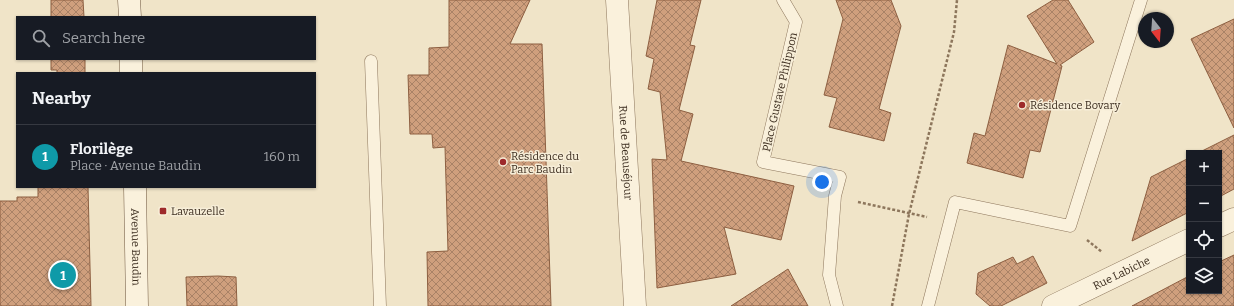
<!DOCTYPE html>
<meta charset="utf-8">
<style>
:root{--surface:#171b24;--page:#242831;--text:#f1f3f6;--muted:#9ea1a6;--line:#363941;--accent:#cc999b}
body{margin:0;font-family:Bitter,serif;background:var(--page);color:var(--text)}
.controls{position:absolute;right:12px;bottom:12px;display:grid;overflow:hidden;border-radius:0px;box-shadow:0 1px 3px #0004}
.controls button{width:36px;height:36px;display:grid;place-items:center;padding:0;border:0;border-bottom:1px solid var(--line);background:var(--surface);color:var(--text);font:20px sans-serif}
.compass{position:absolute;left:1138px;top:12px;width:36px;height:36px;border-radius:50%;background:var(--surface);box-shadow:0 1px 3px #0004;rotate:163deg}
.you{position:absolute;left:822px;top:182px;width:14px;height:14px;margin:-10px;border:3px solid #fff;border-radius:50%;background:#1a73e8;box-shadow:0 0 0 6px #1a73e833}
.badge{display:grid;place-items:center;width:26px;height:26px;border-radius:50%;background:var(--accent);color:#fff;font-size:13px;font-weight:700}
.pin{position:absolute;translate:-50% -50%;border:2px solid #fff;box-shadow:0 1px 4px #0006}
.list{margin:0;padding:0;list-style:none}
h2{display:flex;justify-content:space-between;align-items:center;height:52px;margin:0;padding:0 16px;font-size:17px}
h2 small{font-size:13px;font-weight:400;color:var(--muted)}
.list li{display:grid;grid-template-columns:26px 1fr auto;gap:12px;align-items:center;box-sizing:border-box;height:64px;padding:0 16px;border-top:1px solid var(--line)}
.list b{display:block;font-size:15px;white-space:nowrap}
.list p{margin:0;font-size:13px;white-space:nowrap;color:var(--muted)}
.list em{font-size:13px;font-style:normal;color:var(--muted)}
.icon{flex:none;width:22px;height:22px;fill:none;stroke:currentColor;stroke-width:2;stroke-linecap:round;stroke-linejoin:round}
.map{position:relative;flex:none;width:1234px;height:306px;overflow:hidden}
.search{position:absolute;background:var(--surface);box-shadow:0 1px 3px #0004;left:16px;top:16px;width:300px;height:44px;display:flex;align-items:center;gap:10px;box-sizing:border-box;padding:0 14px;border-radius:0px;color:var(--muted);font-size:15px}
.panel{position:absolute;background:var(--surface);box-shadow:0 1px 3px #0004;left:16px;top:72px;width:300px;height:116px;border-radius:0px}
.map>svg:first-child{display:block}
.building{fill:url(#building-cross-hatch);stroke:#8d5f41}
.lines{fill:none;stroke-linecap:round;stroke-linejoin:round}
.service-casing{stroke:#8d765c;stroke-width:13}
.minor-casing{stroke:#8d765c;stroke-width:23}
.secondary-casing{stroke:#6f573f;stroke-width:23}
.path{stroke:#8d765c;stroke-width:2.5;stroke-dasharray:3 2;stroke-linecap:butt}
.service{stroke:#faf1dc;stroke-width:12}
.minor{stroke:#faf1dc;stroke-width:22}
.secondary{stroke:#faf1dc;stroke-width:22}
.poi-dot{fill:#9e2a2b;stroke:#f7eed8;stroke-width:1.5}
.labels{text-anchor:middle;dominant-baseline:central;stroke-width:3;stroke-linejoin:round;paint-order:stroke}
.street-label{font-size:11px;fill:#3d2e20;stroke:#f7eed8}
.poi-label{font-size:11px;fill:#3d2e20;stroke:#f7eed8;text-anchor:start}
</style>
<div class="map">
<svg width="1234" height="306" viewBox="0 0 1234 306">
<defs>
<pattern id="building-cross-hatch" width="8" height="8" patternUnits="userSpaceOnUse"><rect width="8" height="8" fill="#cf9f7d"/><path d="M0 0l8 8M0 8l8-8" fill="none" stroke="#a98266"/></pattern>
</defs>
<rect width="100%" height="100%" fill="#f0e4c8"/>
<path class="building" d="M51,0h32l1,17h-33z
M449,0h81l-20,44h32l9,262h-123l-1,-54 21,-1 -3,-104 -12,1 -1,-14h-22l-2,-59h21v-27l20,-1z
M657,0h44l-11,45 5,1 -16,64 14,4 -12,47 113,25 -13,54 -57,-13 12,47 -79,14 -5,-129 15,1 -7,-68 -12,-3 6,-30 -8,-3z
M836,0h55l10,26 -22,83 12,4 -7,28 -55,-14 8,-29 -13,-3 19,-76z
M1053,0h15l26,42 -34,23 2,1 -22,86 -10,-2 -7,28 -56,-15 7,-30 11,3 23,-91 49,19 -30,-48z
M1234,19v109l-43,-89z
M51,59h34v14h-28v-3h-6z
M1234,135v54l-15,8v-44h-21z
M1189,158v54l-57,29 19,-64z
M38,187h50l3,119h-91v-105h17v-4h21z
M1234,255v51h-102l57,-30v15h30v-29z
M1033,256l14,27 -46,23h-11l-14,-12 2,-21 35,-16 4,7z
M788,269l20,37h-77z
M218,276l18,1 1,29h-50l-1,-29z"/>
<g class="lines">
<g class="service-casing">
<path id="service" d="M783,0l13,22 -33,140 77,15 -5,19 -6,79 8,31
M371,61l9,245
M928,306l27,-104 115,24 71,-226"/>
</g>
<g class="minor-casing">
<g id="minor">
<path id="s1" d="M617,0l18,306"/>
<path d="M1219,226l15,-7"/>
<path id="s2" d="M1053,306l136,-66"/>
</g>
</g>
<g class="secondary-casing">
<g id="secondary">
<path d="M129,0l1,17"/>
<path d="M131,59v14"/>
<path id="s3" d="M135,187l2,119"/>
</g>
</g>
<path class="path" d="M858,202l69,15
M1087,240l15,12
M892,306l17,-92 45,-182 3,-32"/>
<use href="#service" class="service"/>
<use href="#minor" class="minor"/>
<use href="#secondary" class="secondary"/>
</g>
<g class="poi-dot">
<circle cx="1022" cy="105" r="4"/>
<circle cx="503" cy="162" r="4"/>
<rect x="159" y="207" width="8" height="8" rx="2"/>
</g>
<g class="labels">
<g class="street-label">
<text transform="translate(780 92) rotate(-77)">Place Gustave Philippon</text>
<text stroke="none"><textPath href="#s1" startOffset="153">Rue de Beauséjour</textPath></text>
<text stroke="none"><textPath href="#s3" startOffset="60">Avenue Baudin</textPath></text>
<text stroke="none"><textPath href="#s2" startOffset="76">Rue Labiche</textPath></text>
</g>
<g class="poi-label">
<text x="1030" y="105">Résidence Bovary</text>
<text x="511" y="156">Résidence du<tspan x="511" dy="13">Parc Baudin</tspan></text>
<text x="171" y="211">Lavauzelle</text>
</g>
</g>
</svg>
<div class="controls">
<button>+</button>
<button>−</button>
<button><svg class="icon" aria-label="locate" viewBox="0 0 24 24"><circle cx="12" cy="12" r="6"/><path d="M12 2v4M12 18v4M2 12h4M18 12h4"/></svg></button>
<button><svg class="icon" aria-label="layers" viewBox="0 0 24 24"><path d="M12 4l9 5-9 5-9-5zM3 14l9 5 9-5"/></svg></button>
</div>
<svg class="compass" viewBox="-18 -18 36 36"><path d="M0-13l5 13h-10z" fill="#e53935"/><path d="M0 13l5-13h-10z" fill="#9ea1a6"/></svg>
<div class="you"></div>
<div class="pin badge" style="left:63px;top:275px;background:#0f9aa8">1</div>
<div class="search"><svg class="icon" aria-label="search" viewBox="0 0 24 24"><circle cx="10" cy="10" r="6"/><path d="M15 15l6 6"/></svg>Search here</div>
<section class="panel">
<h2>Nearby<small></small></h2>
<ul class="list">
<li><span class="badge" style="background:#0f9aa8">1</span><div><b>Florilège</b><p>Place · Avenue Baudin</p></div><em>160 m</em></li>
</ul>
</section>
</div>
